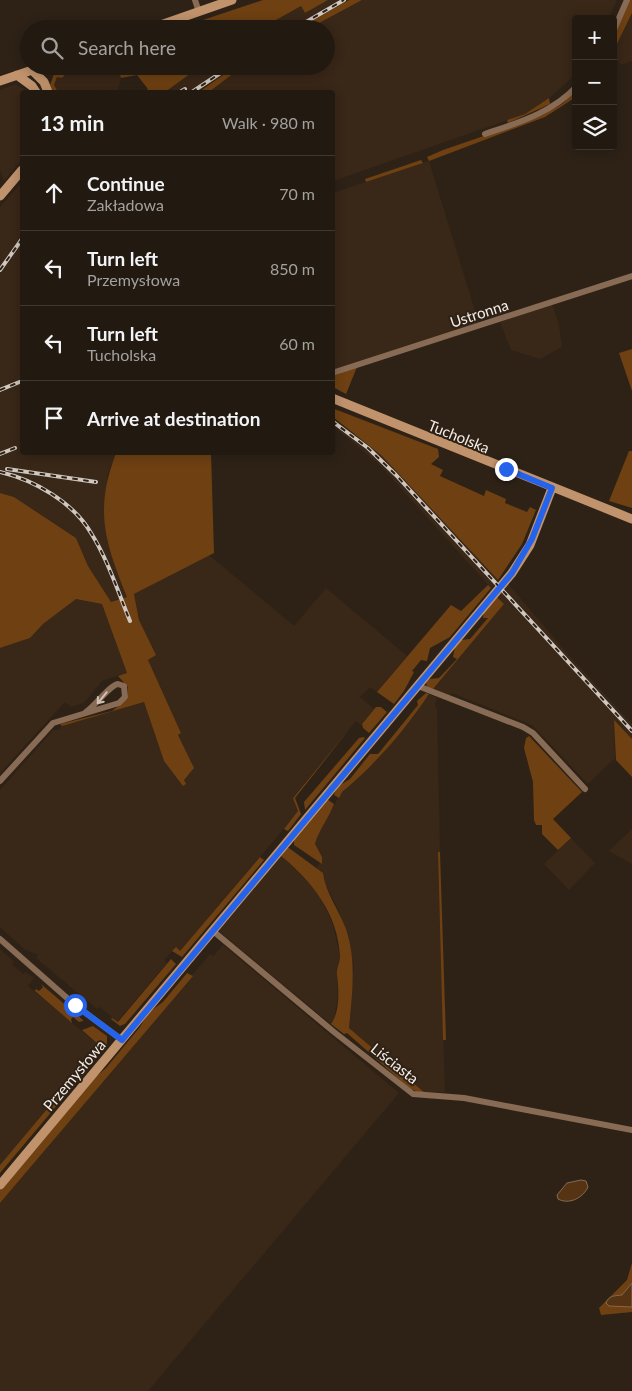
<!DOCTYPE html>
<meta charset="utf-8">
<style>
:root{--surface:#221a11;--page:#2e271f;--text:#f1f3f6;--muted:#a2a19f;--line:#3f3831}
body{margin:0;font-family:Lato,sans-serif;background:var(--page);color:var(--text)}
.controls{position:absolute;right:15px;top:15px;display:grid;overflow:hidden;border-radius:5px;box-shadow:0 2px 12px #0003}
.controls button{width:45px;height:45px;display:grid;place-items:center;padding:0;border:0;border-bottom:1px solid var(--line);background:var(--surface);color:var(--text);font:25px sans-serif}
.stop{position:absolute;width:15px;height:15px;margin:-11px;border:4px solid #2563eb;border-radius:50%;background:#fff}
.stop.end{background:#2563eb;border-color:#fff;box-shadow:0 1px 5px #0008}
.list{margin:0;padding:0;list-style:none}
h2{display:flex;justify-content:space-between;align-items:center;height:65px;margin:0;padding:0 20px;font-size:21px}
h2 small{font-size:16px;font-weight:400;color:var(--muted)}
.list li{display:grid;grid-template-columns:32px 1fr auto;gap:15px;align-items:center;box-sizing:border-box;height:75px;padding:0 20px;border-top:1px solid var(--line)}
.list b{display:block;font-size:19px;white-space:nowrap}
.list p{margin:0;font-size:16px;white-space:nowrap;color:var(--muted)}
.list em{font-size:16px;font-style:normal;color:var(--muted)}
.icon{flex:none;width:28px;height:28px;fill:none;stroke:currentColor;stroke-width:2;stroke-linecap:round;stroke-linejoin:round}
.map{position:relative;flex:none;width:632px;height:1391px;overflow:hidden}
.search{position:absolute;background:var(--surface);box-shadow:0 2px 12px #0003;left:20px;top:20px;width:315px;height:55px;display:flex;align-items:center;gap:12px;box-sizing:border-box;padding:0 18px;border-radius:28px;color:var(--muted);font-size:19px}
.panel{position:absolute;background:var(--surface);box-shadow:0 2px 12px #0003;left:20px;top:90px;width:315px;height:365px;border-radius:5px}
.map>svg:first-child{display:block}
.built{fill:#392718}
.green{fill:#6e4012}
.water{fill:#553313;stroke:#856b52}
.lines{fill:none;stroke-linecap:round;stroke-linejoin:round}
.street{stroke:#886b54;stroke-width:6}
.secondary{stroke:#c1936d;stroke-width:9}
.rail-casing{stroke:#d0c7bf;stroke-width:4}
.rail{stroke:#2e2217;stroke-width:2;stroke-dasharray:5.5;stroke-linecap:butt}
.oneway{stroke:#d0c0b3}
.route{stroke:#2563eb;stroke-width:6}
.labels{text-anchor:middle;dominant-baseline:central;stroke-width:4;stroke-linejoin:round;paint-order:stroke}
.street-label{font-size:15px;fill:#f6ede6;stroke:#2e2217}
</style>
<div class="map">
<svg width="632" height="1391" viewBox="0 0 632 1391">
<rect width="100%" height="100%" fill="#2e2217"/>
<path class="built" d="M328,0h21l-51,29h-38l41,-23 4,7z
M362,0h255l-9,19h-32v55l-23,21 -28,19 -192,67 -1,-89h-123l34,-26h83v-37h-18z
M632,13v48l-11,4 -8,-9v-4z
M77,66h40l4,12 -3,11 -2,3h-11l-4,-3 -4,3h-39l-4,-7 3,-8 5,1 3,-3 -3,-2 1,-2z
M201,66h35l-37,26h-34z
M16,84l13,8h-7v67l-18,22 -4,-11v-80z
M429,161l50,163 -146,46v-177z
M22,182v270l94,1 -9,23 20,121 -17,5 -22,-36 -12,-28 -62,-41 -14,-4v-286z
M552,304l7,21 3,22 -22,12 -29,-9 -11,-28z
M332,417l50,39 116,124 -7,8 -113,-125 -45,-37z
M209,555l85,71 32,-38 81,68 -30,36 -7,-5 -10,10 14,12 -13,16 -5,-4 -63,76 6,14 -119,140 -5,-3 -11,12 3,3 -50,59 -17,-15 -3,2 -61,-51 2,-3 -14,-6 -24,-22v-137l53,-60h6l3,-5 82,-23 20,59 20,19 9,-12 -15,-33 3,-2 -33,-73 8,-5 -17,-35 -5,-26z
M509,585l57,67 66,72v15l-18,-18 1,37 -27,26 -56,-59 -80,-32 -2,3 -17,-7 71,-85 -7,-7z
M76,599l26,5 25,69 -25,8 -18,22 -13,4 -6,-5 -65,71v-125l30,-10 13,-14z
M429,694l8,4 -2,8 2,3 3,143 -2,11 7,229 -20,1 -76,-65 5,-63 -15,-54 -15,-29 -2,-9 -6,-5 4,-5 2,1 -7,-20 4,-15 23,-37 34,-31 37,-44z
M632,829v35l-23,-13z
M571,838l24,25 -26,27 -25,-26z
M281,856l27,24 11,13 14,32 7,31 -3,17 1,23 -4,24 -3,4 -111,-92v-3z
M223,945l176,148 -251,298h-148v-188l210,-249 3,2z
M0,949l14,13 -2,2 11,10 3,-2 8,6 -6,8 72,60 -100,119z"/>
<path class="green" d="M263,0h65l-23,13 -4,-7 -41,23h-84z
M349,0h13l-54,29h-10z
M630,0h2v13l-19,39v-15z
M66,66h11l-14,5 1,5 -2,2 -5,-1 -3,8 4,7h-5l-3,-7 4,-11z
M117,66h84l-36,26h-21l4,-3 -11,-14 -16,3z
M236,66h7l-34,26h-10z
M576,91v6l-31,20 -116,44 -2,-4 16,-7 96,-33 23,-13z
M549,98l1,6 -42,19 -1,-3 18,-6z
M421,160l2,3 -57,19 -1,-3z
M632,349v42l-13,-38z
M357,367l-11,27 -13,-7 -1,-11z
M332,408l106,41 1,8 -8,7 12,6 -3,6 44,20 2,-6 20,9 -1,4 22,9 3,-5 6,3 -14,34 -24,36 -116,-124 -49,-39z
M629,451h3v57l-23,-7z
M116,453h95l3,100 -80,41 5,26 17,35 -8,5 33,73 -3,2 16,33 -10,12 2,4 -3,2 -19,-25 -20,-59 -82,24 -2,-2 52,-13 16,-13v-11l-10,-11 9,-3 -25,-69 -26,-5 -33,25 -13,14 -30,10v-155l14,4 62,41 12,28 23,36 16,-5c-22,-55 -33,-86 -11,-144z
M488,585l3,3 -41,49 -20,11 -3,13 -6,-1 -9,11 2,1 -10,19 -10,13 -17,-12 74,-87 10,6z
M497,597l7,7 -71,85 -6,-2 -1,-5 4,-3 9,-1 18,-19 -4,-2 2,-10 6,-7 9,-1 18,-21h-5l1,-6z
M426,693l3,1c-24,36 -54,71 -87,98l-3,6 -5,-3 3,-8 13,-8 20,-25h8l40,-49 -1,-4z
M376,707h5l6,5 -18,21 -6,-5 -1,-4z
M614,720l18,19v38l-16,-17z
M351,727l-56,71 6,16 -13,17 -4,-2 14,-18 -5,-13z
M529,736l53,56 -29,27 18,19 -13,12 -16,-16v-9h-6l-2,-5 -1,-38 -9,-34 2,-10z
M363,737l2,1 -60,72 -1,-8 55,-64z
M327,799l7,5c-5,14 -15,25 -19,40l7,13v7l-28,-19v-6z
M287,848h2l34,25c2,19 16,37 23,56 11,33 6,65 3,99l76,65 20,1h-23l-13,-6 -62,-55 -3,1 -13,-10c9,-12 8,-35 6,-49 -1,-6 3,-12 3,-19 -2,-42 -28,-75 -59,-100z
M438,852h2l6,188h-3z
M260,857l4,3 -82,97 -10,-6 4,-4 4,4z
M171,959l5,5 -51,60 -5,2 -9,-7 1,-1 6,4z
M187,973l6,3 -193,227v-13l92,-110 14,-12 34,-41 8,-14 15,-11z
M41,984l42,36v1l-4,1 -6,-5 -2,2 1,4 -37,-32 1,-2 3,2 4,-4z
M93,1026l14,10v10l-107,127v-8l100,-119 -18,-16z
M632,1263v20l-10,12 -10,1 -3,10 23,1v5l-31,3 -2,-7 28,-28z"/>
<path class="water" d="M581,1180l5,1 2,6c-5,11 -19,18 -30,12l-1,-4 10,-12z
M632,1283v24l-23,-1 -3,-3c3,-8 9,-7 16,-8z"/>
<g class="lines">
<path class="street" d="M195,0l4,12
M613,32l14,-32
M485,134c32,-11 67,-21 91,-47
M332,373l300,-97
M418,686l105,41 10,6 52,56
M0,781l53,-58 66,-20 6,-6 -1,-11 -6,-2c-8,1 -22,21 -32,28
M213,931l121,101 79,62 51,4 168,32
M0,939l75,66 47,35"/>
<path class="secondary" d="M149,29l83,-29
M32,70l12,12 4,10
M17,75l15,11 4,6
M0,81l44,-15
M0,196l22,-26
M332,398l300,121
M0,1185l512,-612 18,-28 22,-57"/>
<g class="rail-casing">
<path id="rail" d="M294,29l50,-29
M180,92l5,-3
M192,92l39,-26
M0,270l22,-31
M0,390l22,-9
M332,421l36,27 28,27 236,256
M0,454l15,-6
M7,469l89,13
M0,472c34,8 73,30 91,61 17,27 27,59 39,88"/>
</g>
<use href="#rail" class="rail"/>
</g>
<defs><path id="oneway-shaft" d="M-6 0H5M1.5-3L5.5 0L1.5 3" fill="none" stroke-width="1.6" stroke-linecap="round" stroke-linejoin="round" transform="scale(1.25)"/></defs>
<use class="oneway" href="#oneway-shaft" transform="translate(102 698) rotate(129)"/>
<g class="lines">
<path class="route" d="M75,1005l47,35 390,-467 20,-34 20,-51 -46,-19"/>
</g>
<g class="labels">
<g class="street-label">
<text transform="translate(479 313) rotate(-18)">Ustronna</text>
<text transform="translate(459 436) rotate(22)">Tucholska</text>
<text transform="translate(395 1063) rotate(38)">Liściasta</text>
<text transform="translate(74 1075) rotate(-50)">Przemysłowa</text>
</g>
</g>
</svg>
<div class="controls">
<button>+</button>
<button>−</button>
<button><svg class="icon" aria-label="layers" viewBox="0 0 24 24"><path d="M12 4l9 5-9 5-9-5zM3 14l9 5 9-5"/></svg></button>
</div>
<div class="stop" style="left:75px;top:1005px"></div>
<div class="stop end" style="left:506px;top:469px"></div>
<div class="search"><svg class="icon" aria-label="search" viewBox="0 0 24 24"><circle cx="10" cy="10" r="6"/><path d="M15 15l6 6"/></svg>Search here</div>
<section class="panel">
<h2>13 min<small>Walk · 980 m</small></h2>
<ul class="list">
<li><svg class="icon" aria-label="ahead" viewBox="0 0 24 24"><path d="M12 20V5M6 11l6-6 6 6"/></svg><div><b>Continue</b><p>Zakładowa</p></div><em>70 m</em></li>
<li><svg class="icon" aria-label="left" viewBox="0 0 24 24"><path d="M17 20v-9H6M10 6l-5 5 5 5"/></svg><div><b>Turn left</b><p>Przemysłowa</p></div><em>850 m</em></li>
<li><svg class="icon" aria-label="left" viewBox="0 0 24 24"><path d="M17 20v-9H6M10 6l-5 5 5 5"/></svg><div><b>Turn left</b><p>Tucholska</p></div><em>60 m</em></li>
<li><svg class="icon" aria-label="arrive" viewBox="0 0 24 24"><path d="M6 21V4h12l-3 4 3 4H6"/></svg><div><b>Arrive at destination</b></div></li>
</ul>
</section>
</div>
